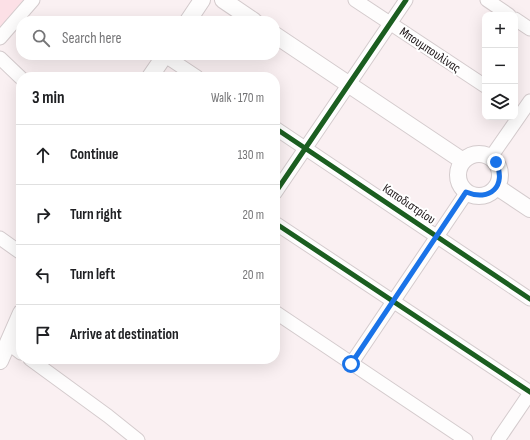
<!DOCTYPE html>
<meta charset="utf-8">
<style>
:root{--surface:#fff;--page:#f2f2f2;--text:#202124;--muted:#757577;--line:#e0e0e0}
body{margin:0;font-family:"Sofia Sans Condensed",sans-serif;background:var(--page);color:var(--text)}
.controls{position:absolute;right:12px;top:12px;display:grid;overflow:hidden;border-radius:8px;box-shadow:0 4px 16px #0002}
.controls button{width:36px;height:36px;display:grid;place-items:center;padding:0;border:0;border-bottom:1px solid var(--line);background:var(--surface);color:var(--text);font:20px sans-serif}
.stop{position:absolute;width:12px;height:12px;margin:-9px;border:3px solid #1a73e8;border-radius:50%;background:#fff}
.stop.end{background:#1a73e8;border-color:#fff;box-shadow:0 1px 4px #0008}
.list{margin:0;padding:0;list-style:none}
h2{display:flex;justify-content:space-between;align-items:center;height:52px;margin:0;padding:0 16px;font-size:17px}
h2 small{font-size:13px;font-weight:400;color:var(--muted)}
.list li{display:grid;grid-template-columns:26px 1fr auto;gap:12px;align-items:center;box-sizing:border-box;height:60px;padding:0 16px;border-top:1px solid var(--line)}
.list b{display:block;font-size:15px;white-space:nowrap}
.list em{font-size:13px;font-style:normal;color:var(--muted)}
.icon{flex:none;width:22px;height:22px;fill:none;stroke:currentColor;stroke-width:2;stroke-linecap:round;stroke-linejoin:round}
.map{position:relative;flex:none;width:530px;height:440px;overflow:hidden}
.search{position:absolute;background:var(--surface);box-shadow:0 4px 16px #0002;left:16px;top:16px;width:264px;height:44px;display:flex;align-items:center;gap:10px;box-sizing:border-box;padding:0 14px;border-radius:16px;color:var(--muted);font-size:15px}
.panel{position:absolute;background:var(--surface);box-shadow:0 4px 16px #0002;left:16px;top:72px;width:264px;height:292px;border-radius:16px}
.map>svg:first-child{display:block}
.green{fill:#fce0e6}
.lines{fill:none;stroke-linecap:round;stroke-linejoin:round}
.minor-casing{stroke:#d4cbcd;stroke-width:15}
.tertiary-casing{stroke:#d4cbcd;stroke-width:18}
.minor{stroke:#fefdfd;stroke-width:13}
.tertiary{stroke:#fefdfd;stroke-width:16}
.cycleway-casing{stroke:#fff;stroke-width:8}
.cycleway{stroke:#1b5e20;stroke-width:5}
.route{stroke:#1a73e8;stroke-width:5}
.labels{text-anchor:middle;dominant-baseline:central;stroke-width:4;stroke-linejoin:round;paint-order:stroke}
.street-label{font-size:13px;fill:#1c1517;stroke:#fff}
</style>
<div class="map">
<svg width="530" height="440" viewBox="0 0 530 440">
<rect width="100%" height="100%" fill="#faf0f2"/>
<path class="green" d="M0,0h27l-27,32z"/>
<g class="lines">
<g class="minor-casing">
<path id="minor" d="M355,0l130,86
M487,0l22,15
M515,19l15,10
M0,38l33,-38
M164,55l33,22
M0,58l21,20
M275,128l255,171
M491,157l39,-56
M275,193l131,-193
M275,223l255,169
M0,238l21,15
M275,312l191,128
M8,343l13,10
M30,359l78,57 30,24
M351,364l116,-172
M498,440l32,-47"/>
</g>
<g class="tertiary-casing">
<path id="tertiary" d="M223,0l31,21
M188,21l14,-21
M275,35l188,126
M150,77l15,-22
M458 175a21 21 0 1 1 42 0a21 21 0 1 1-42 0Z
M497,187l33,22
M0,361l21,-48"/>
</g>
<use href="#minor" class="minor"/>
<use href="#tertiary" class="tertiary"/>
<g class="cycleway-casing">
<path id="cycleway" d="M275,128l255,171
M275,193l131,-193
M275,223l255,169"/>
</g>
<use href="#cycleway" class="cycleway"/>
</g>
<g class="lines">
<path class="route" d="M351,364l115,-172c24,10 41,-6 30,-30"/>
</g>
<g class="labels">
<g class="street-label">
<text transform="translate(430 50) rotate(34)">Μπουμπουλίνας</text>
<text transform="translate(409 204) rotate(34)">Καποδιστρίου</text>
</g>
</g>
</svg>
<div class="controls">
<button>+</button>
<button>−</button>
<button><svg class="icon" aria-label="layers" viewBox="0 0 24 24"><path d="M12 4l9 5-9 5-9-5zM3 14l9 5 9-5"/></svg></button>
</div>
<div class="stop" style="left:351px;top:364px"></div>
<div class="stop end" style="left:496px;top:162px"></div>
<div class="search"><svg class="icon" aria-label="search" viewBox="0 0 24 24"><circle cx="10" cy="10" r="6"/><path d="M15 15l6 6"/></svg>Search here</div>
<section class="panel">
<h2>3 min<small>Walk · 170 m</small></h2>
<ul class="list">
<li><svg class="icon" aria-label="ahead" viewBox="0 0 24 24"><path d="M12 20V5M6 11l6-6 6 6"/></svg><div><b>Continue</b></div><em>130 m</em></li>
<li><svg class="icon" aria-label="right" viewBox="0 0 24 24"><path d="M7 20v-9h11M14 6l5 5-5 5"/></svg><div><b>Turn right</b></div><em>20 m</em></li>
<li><svg class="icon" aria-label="left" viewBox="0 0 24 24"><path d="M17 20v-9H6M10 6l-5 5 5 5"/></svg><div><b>Turn left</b></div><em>20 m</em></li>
<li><svg class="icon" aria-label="arrive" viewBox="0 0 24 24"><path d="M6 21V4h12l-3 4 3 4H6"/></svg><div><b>Arrive at destination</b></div></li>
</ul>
</section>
</div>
